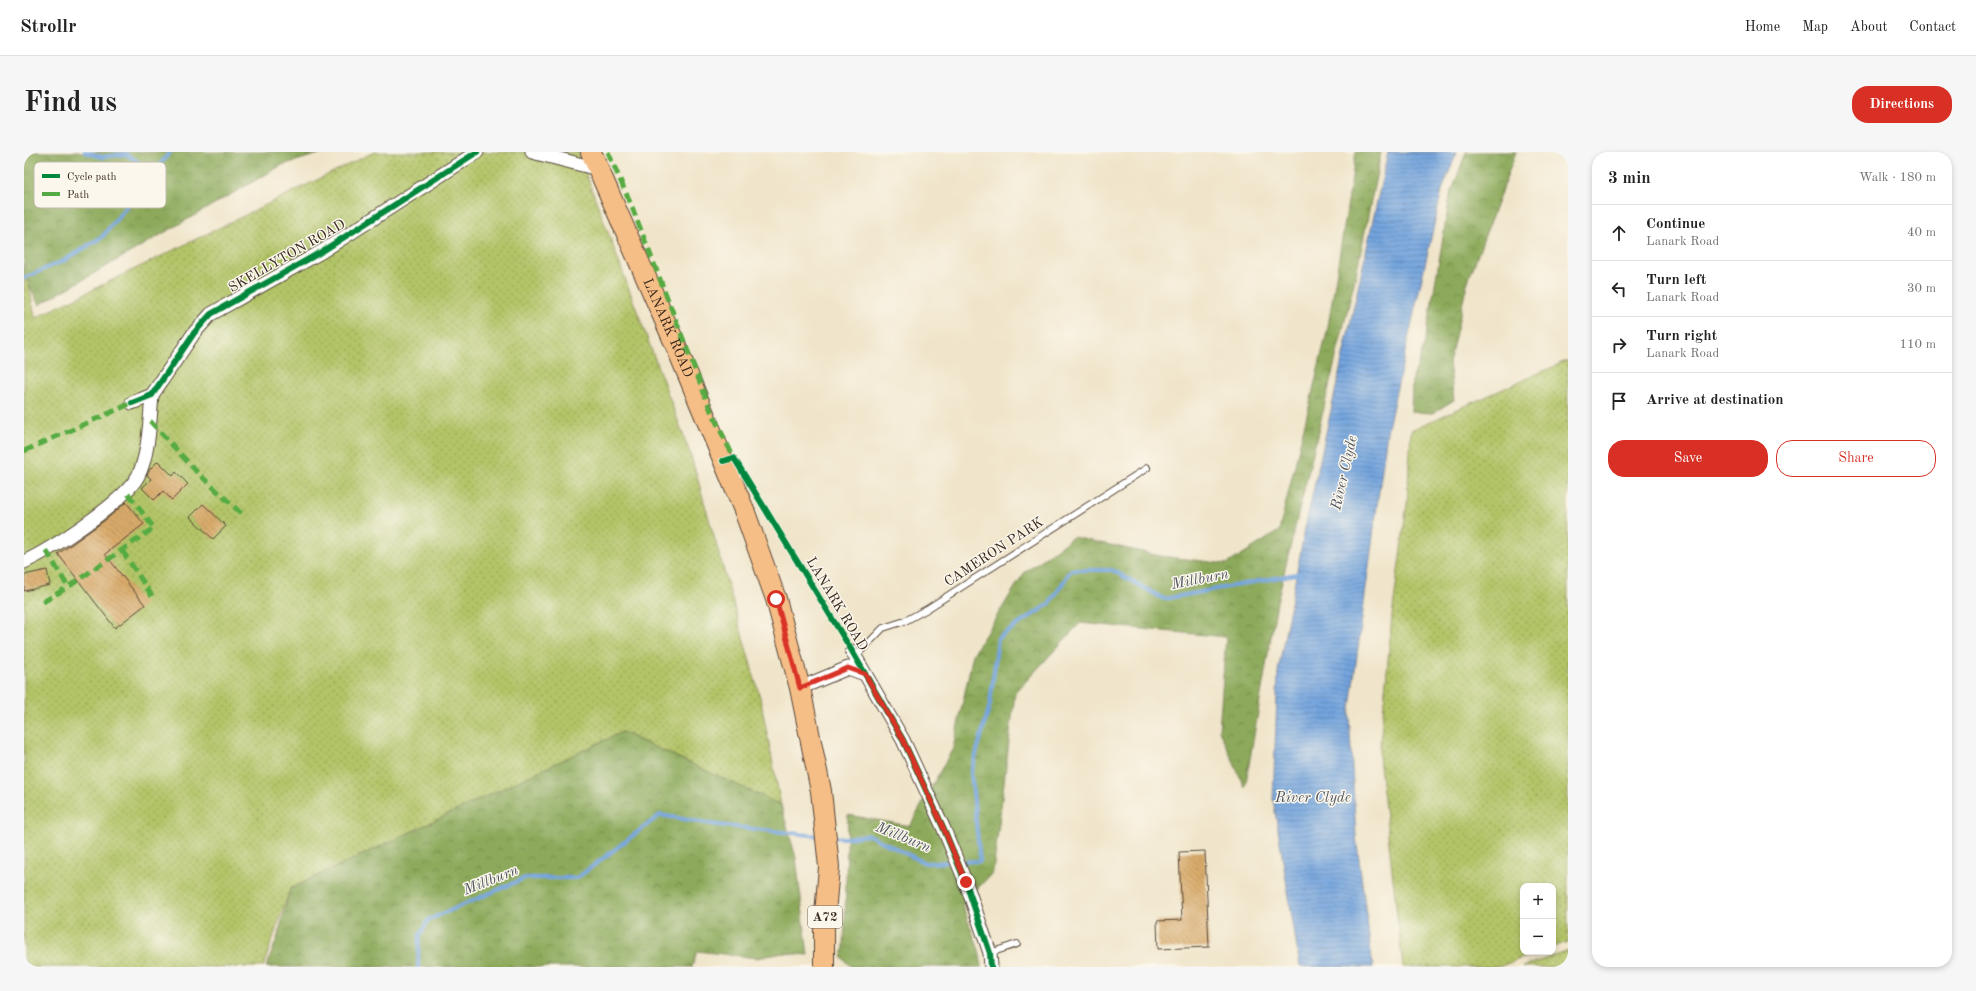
<!DOCTYPE html>
<meta charset="utf-8">
<style>
:root{--surface:#fff;--page:#f6f6f6;--text:#222;--muted:#767676;--line:#e0e0e0;--accent:#d93025}
body{margin:0;font-family:"Old Standard TT",serif;background:var(--page);color:var(--text)}
.controls{position:absolute;right:12px;bottom:12px;display:grid;overflow:hidden;border-radius:8px;box-shadow:0 2px 6px #0003}
.controls button{width:36px;height:36px;display:grid;place-items:center;padding:0;border:0;border-bottom:1px solid var(--line);background:var(--surface);color:var(--text);font:20px sans-serif}
.stop{position:absolute;width:12px;height:12px;margin:-9px;border:3px solid #d93025;border-radius:50%;background:#fff}
.stop.end{background:#d93025;border-color:#fff;box-shadow:0 1px 4px #0008}
.list{margin:0;padding:0;list-style:none}
h2{display:flex;justify-content:space-between;align-items:center;height:52px;margin:0;padding:0 16px;font-size:17px}
h2 small{font-size:13px;font-weight:400;color:var(--muted)}
.list li{display:grid;grid-template-columns:26px 1fr auto;gap:12px;align-items:center;box-sizing:border-box;height:56px;padding:0 16px;border-top:1px solid var(--line)}
.list b{display:block;font-size:15px;white-space:nowrap}
.list p{margin:0;font-size:13px;white-space:nowrap;color:var(--muted)}
.list em{font-size:13px;font-style:normal;color:var(--muted)}
.actions{display:flex;gap:8px;padding:12px 16px}
.actions a{flex:1;padding:9px 0;border:1px solid var(--accent);border-radius:16px;text-align:center;font-size:14px;color:var(--accent)}
.actions .main{background:var(--accent);color:#fff}
.icon{flex:none;width:22px;height:22px;fill:none;stroke:currentColor;stroke-width:2;stroke-linecap:round;stroke-linejoin:round}
.map{position:relative;flex:none;width:1544px;height:815px;overflow:hidden;border-radius:16px}
header{display:flex;align-items:center;gap:24px;box-sizing:border-box;height:56px;padding:0 20px;background:var(--surface);border-bottom:1px solid var(--line)}
header strong{font-size:19px}
nav{display:flex;gap:22px;margin-inline-start:auto;font-size:14px}
.intro{display:flex;align-items:center;justify-content:space-between;box-sizing:border-box;height:96px;padding:0 24px}
h1{margin:0;font-size:28px}
.button{padding:10px 18px;border-radius:16px;background:var(--accent);color:#fff;font-size:14px;font-weight:700}
main{display:flex;gap:24px;padding:0 24px}
aside{flex:1;background:var(--surface);border-radius:16px;box-shadow:0 2px 6px #0003}
.map>svg:first-child{display:block}
.grass{fill:url(#grass-dots);stroke:#767742}
.forest{fill:url(#forest-crowns);stroke:#646a3d}
.water{fill:url(#water-rules);stroke:#57677e}
.lines{fill:none;stroke-linecap:round;stroke-linejoin:round}
.stream{stroke:#73a4de;stroke-width:4}
.building{fill:url(#building-back-hatch)}
.service-casing{stroke:#564638;stroke-width:8}
.minor-casing{stroke:#564638;stroke-width:15}
.primary-casing{stroke:#564638;stroke-width:22}
.service{stroke:#fff;stroke-width:6}
.minor{stroke:#fff;stroke-width:13}
.primary{stroke:#f6be87;stroke-width:20}
.quiet{stroke:#55ab43;stroke-width:5;stroke-dasharray:10 5;stroke-linecap:butt}
.cycleway-casing{stroke:#fbf7ec;stroke-width:8}
.cycleway{stroke:#00873e;stroke-width:6}
.route{stroke:#d93025;stroke-width:5}
.labels{text-anchor:middle;dominant-baseline:central;stroke-width:3;stroke-linejoin:round;paint-order:stroke}
.shield{fill:#fbf7ec;stroke:#75685c;stroke-width:1}
.shield-label{font-size:13px;font-weight:bold;fill:#3b2a1e}
.street-label{font-size:14px;fill:#3b2a1e;stroke:#fbf7ec}
.water-label{font-size:15px;font-style:italic;fill:#4f5561;stroke:#fbf7ec}
.key{fill:#fbf7ec;stroke:#c1baae;stroke-width:1}
.key-label{font-size:11px;fill:#3b2a1e}
</style>
<header>
<strong>Strollr</strong>
<nav><a>Home</a><a>Map</a><a>About</a><a>Contact</a></nav>
</header>
<div class="intro"><h1>Find us</h1><a class="button">Directions</a></div>
<main>
<div class="map">
<svg width="1544" height="815" viewBox="0 0 1544 815">
<defs>
<pattern id="grass-dots" width="8" height="8" patternUnits="userSpaceOnUse"><rect width="8" height="8" fill="#b2c467"/><path d="M2 2h.1M6 6h.1" fill="none" stroke="#929f54" stroke-width="1.8" stroke-linecap="round"/></pattern>
<pattern id="forest-crowns" width="20" height="18" patternUnits="userSpaceOnUse"><rect width="20" height="18" fill="#8daa5c"/><path d="M2 6a3 3 0 1 1 6 0M12 15a3 3 0 1 1 6 0" fill="none" stroke="#748b4b"/></pattern>
<pattern id="water-rules" width="6" height="5" patternUnits="userSpaceOnUse"><rect width="6" height="5" fill="#73a4de"/><path d="M0 2.5h6" fill="none" stroke="#6086b3"/></pattern>
<pattern id="building-back-hatch" width="6" height="6" patternUnits="userSpaceOnUse"><rect width="6" height="6" fill="#d9ab6a"/><path d="M-1 5l2 2M0 0l6 6M5-1l2 2" fill="none" stroke="#b18b57"/></pattern>
</defs>
<rect width="100%" height="100%" fill="#fbf7ec"/>
<filter id="ink" filterUnits="userSpaceOnUse"><feTurbulence type="fractalNoise" baseFrequency=".025" numOctaves="2"/><feDisplacementMap in="SourceGraphic" scale="8" xChannelSelector="R" yChannelSelector="G"/><feConvolveMatrix kernelMatrix="1 2 1 2 8 2 1 2 1" color-interpolation-filters="sRGB"/></filter>
<filter id="wash" filterUnits="userSpaceOnUse"><feTurbulence type="fractalNoise" baseFrequency=".012" numOctaves="4" result="noise"/><feDisplacementMap in="SourceGraphic" scale="16" xChannelSelector="R" yChannelSelector="G"/><feGaussianBlur stdDeviation="0.9" result="paint"/><feColorMatrix in="noise" values="0 0 0 0 0 0 0 0 0 0 0 0 0 0 0 0 0 1.4 0 .05"/><feComposite in="paint" operator="in"/></filter>
<g filter="url(#wash)">
<rect width="100%" height="100%" fill="#f0e5ca"/>
<path class="grass" d="M350,0h204l113,304 69,241 21,108 -159,-73 -332,157 -27,78h-239v-711l11,62z
M1544,208v582l-15,5v-61h-30v66h16l-41,15h-95l-24,-211 13,-140 15,-113 4,-73z
M1544,799v16h-46z"/>
<path class="forest" d="M0,0h302l-44,13 -243,140 -15,-31z
M1332,0h25l-25,123 -79,327 -32,186 -26,-58 7,-93 -146,-14 -65,70 -22,179 -31,33 17,45 3,17h-130l-10,-9 2,-12 4,-131 62,11 43,-78 20,-94 51,-81 49,-36 88,19 66,8 52,-33 48,-199z
M1442,0h50l-49,132 -18,79 5,37 -21,13 -22,-1 1,-31 13,-38 25,-147z
M598,580l159,73 15,53 12,97 -25,-2 -26,5 -60,-7 -5,16h-426l11,-28 13,-50z"/>
<path class="water" d="M1364,0h69l-15,38 -55,242 -38,283 7,121 17,131h-73l-27,-168 5,-128 27,-143z"/>
<g class="lines">
<path class="stream" d="M61,0l17,5 24,-3 27,18
M0,126l39,-17 39,-24 68,-85
M808,685l13,1 24,-3 56,28 55,-2 -9,-88 19,-69 8,-66 52,-35 21,-33h41l52,29 137,-26
M394,815l1,-30 9,-17 97,-42h52l83,-63 58,10 101,11"/>
</g>
<g id="blocks">
<path class="building" d="M134,309l15,15 3,-4 12,12 -16,16 -9,-9 -9,9 -12,-12 9,-9 -4,-4 3,-6z
M102,350l18,22 -39,30 40,51 -30,23 -57,-74 50,-36z
M179,352l23,22 -13,13 -23,-22z
M23,418l3,15 -26,6v-16z
M1181,699l4,96 -51,2 -1,-28 25,-1 -3,-68z"/>
</g>
</g>
<g filter="url(#ink)">
<use href="#blocks" fill-opacity="0" stroke="#564638" stroke-width="1"/>
<g class="lines">
<g class="service-casing">
<path id="service" d="M831,505l28,-29 22,-7 22,-12 220,-141
M966,801l27,-9"/>
</g>
<g class="minor-casing">
<path id="minor" d="M508,0l66,17
M108,251l20,-8 42,-62 17,-19 110,-62 156,-100
M0,410c28,-13 100,-60 114,-86 11,-21 12,-58 14,-81
M828,499l51,89 40,87 23,56 24,70 1,14
M776,536l48,-20 17,6"/>
</g>
<g class="primary-casing">
<g id="primary">
<path id="s1" d="M567,0l85,194 68,164 32,89 24,89 21,103 8,76 -5,59v41"/>
</g>
</g>
<use href="#service" class="service"/>
<use href="#minor" class="minor"/>
<use href="#primary" class="primary"/>
<path class="quiet" d="M584,0l24,55 79,204 23,47
M126,269l47,51 48,45
M0,299l108,-48
M22,398l22,37 86,-59 -28,-37
M98,398l32,49
M19,450l25,-15"/>
<g class="cycleway-casing">
<path id="cycleway" d="M108,251l20,-8 42,-62 17,-19 110,-62 156,-100
M699,309l11,-3 118,193 51,89 40,87 23,56 24,70 1,14"/>
</g>
<use href="#cycleway" class="cycleway"/>
</g>
</g>
<g class="lines" filter="url(#ink)">
<path class="route" d="M752,447l24,89 48,-20 17,6 38,66 40,87 23,55"/>
</g>
<g class="labels">
<rect class="shield" x="784" y="754" width="34" height="22" rx="3"/>
<g class="shield-label">
<text x="801" y="765">A72</text>
</g>
<g class="street-label">
<text transform="translate(263 104) rotate(-30)">SKELLYTON ROAD</text>
<text stroke="none"><textPath href="#s1" startOffset="192">LANARK ROAD</textPath></text>
<text transform="translate(970 400) rotate(-33)">CAMERON PARK</text>
<text transform="translate(813 452) rotate(59)">LANARK ROAD</text>
</g>
<g class="water-label">
<text transform="translate(1321 321) rotate(-77)">River Clyde</text>
<text transform="translate(1176 428) rotate(-11)">Millburn</text>
<text x="1289" y="646">River Clyde</text>
<text transform="translate(879 686) rotate(22)">Millburn</text>
<text transform="translate(467 729) rotate(-22)">Millburn</text>
</g>
</g>
<rect x="10" y="10" width="132" height="46" rx="6" class="key"/>
<rect x="18" y="22" width="18" height="4" fill="#00873e"/>
<rect x="18" y="40" width="18" height="4" fill="#55ab43"/>
<g class="key-label">
<text x="43" y="28">Cycle path</text>
<text x="43" y="46">Path</text>
</g>
</svg>
<div class="controls">
<button>+</button>
<button>−</button>
</div>
<div class="stop" style="left:752px;top:447px"></div>
<div class="stop end" style="left:942px;top:730px"></div>
</div>
<aside>
<h2>3 min<small>Walk · 180 m</small></h2>
<ul class="list">
<li><svg class="icon" aria-label="ahead" viewBox="0 0 24 24"><path d="M12 20V5M6 11l6-6 6 6"/></svg><div><b>Continue</b><p>Lanark Road</p></div><em>40 m</em></li>
<li><svg class="icon" aria-label="left" viewBox="0 0 24 24"><path d="M17 20v-9H6M10 6l-5 5 5 5"/></svg><div><b>Turn left</b><p>Lanark Road</p></div><em>30 m</em></li>
<li><svg class="icon" aria-label="right" viewBox="0 0 24 24"><path d="M7 20v-9h11M14 6l5 5-5 5"/></svg><div><b>Turn right</b><p>Lanark Road</p></div><em>110 m</em></li>
<li><svg class="icon" aria-label="arrive" viewBox="0 0 24 24"><path d="M6 21V4h12l-3 4 3 4H6"/></svg><div><b>Arrive at destination</b></div></li>
</ul>
<div class="actions"><a class="main">Save</a><a>Share</a></div>
</aside>
</main>
